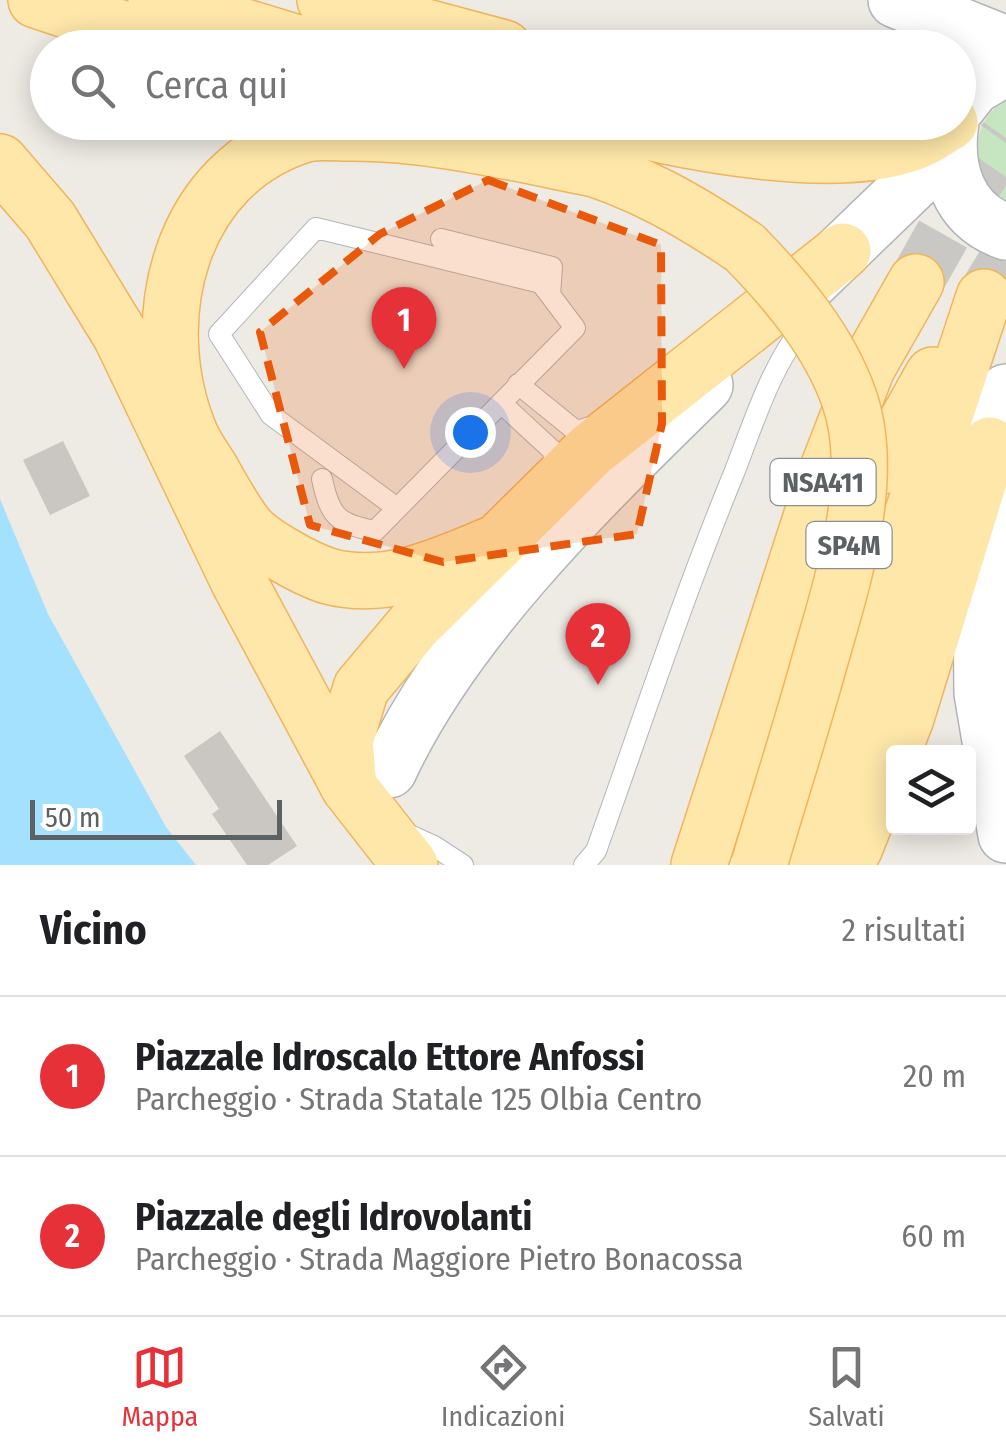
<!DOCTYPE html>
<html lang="it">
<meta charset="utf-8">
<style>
:root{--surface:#fff;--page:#f2f2f2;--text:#202124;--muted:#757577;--line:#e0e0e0;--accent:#e73138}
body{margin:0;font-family:"Fira Sans Condensed",sans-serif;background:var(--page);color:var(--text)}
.controls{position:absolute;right:30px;bottom:30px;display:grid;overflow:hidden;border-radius:10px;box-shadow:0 5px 25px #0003}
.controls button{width:90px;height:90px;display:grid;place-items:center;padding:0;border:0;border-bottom:2px solid var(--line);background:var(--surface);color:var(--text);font:50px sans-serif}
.scale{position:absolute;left:30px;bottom:25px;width:252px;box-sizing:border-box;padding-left:10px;border:5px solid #5c6164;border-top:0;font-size:28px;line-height:35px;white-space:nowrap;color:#5c6164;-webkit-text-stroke:8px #fff;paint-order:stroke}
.you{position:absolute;left:470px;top:432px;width:35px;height:35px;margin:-25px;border:8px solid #fff;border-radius:50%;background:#1a73e8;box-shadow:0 0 0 15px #1a73e833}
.badge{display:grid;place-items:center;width:65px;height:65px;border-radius:50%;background:var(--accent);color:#fff;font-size:32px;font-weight:700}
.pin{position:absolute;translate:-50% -82px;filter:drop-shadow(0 2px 5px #0008)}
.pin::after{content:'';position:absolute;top:52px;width:35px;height:30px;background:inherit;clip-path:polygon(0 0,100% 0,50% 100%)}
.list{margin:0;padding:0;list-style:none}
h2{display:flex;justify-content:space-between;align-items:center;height:130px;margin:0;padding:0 40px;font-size:42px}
h2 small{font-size:32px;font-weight:400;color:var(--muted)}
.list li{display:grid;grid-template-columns:65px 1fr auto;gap:30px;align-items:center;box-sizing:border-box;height:160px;padding:0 40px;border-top:2px solid var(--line)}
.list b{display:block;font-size:38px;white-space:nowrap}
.list p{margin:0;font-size:32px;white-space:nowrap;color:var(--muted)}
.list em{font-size:32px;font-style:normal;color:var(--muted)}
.icon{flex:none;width:55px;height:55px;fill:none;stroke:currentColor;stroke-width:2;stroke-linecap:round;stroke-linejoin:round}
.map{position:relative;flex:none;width:1006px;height:865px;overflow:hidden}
.search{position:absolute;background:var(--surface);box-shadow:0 5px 25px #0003;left:30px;right:30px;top:30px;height:110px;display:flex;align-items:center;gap:25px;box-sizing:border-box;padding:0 35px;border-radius:55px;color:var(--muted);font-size:38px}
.sheet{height:450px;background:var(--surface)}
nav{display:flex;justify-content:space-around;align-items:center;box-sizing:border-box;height:140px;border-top:2px solid var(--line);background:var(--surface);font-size:28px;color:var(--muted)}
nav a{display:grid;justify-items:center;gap:5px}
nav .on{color:var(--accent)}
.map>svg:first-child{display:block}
.green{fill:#c5e6c1}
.water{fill:#a4e1fe}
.building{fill:#cac6c1}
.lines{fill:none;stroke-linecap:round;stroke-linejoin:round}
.primary-tunnel{stroke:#cac8c4;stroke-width:55;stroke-dasharray:55 28;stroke-linecap:butt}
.lane-casing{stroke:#b2b5b9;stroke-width:22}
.secondary-casing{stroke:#b1b5b9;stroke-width:58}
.primary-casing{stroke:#f0b55c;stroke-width:58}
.lane{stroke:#fff;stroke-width:20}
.secondary{stroke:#fff;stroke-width:55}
.primary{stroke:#fee7a9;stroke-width:55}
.primary-bridge-casing{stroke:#f0b55c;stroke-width:58;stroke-linecap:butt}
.primary-bridge{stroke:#fee7a9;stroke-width:55}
.marked{fill:#e8590c;fill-opacity:0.2;stroke:#e8590c;stroke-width:8;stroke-dasharray:20 12;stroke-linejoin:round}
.labels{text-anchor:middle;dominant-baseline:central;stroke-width:9;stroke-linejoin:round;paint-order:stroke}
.shield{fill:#fff;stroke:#8d9092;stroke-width:2.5}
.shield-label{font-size:28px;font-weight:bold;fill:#5c6164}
</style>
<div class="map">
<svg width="1006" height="865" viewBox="0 0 1006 865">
<rect width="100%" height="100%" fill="#eeebe4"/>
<path class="green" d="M1006,100v100c-38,-22 -38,-79 0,-100z"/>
<path class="water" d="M0,499l48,115 118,213 30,38h-196z"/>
<path class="building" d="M63,441l27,55 -40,19 -27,-55z
M220,731l77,115 -29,19h-21l-35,-51 7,-5 -35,-53z"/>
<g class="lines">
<path class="primary-tunnel" d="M916,282l44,-78 46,-66
M984,297l22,-36"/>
<g class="lane-casing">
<path id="lane" d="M441,239l111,28 -2,28
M518,384l58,47 21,-6
M501,403l51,47 7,22
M322,479c8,38 16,45 53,52l200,-203 -34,-45 -225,-55 -97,106 52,81 126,93
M403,832l31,14 29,19
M584,865l12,-14c45,-126 87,-254 138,-378 20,-51 37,-108 72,-150"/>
</g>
<g class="secondary-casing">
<path id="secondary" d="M896,0l110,44
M958,106l15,-19 33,-20
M951,122c-7,46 6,93 55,110
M809,283l138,-133
M1006,392l-16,53 2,13 -11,131 1,104 24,142
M389,770c66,-143 204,-275 316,-385"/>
</g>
<g class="primary-casing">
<path id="primary" d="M36,0l144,48
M156,0l158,48
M325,0l179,48
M606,122c81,21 225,49 303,22 14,-4 28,-14 41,-22
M570,161c67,19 119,49 175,87
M0,162l50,58 71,116 118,246 110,205 61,78
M882,466l51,-91
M495,543c-52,22 -109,49 -167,33 -22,-7 -70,-33 -83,-51 -12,-16 -22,-34 -32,-52 -7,-12 -17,-25 -23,-39 -47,-114 -11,-262 116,-300 14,-3 31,-1 46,-1 85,0 170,22 253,38
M349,787l-4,-46 16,-53 53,-63 177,-175 252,-199
M699,865l123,-381 45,-116 49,-86
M815,865l93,-338 76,-230
M845,865l10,-18 51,-129 84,-273"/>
</g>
<use href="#lane" class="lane"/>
<use href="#secondary" class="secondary"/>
<use href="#primary" class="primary"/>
<g class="primary-bridge-casing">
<path id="primary-bridge" d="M745,248c42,43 84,93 104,150 28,79 -7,185 -29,262 -19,69 -41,137 -61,205"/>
</g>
<use href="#primary-bridge" class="primary-bridge"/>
</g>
<path class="marked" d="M488,180l173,65 1,179 -25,110 -194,28 -133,-37 -50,-193 120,-98z"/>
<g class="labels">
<g class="shield">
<rect x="770.5" y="459" width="105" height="46" rx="8"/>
<rect x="806.5" y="522" width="85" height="46" rx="8"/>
</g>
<g class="shield-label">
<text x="823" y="482">NSA411</text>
<text x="849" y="545">SP4M</text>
</g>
</g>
</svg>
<div class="controls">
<button><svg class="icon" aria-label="layers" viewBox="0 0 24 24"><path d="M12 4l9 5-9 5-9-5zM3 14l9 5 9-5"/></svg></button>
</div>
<div class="scale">50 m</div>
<div class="you"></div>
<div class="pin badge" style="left:404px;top:369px">1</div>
<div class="pin badge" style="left:598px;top:685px">2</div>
<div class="search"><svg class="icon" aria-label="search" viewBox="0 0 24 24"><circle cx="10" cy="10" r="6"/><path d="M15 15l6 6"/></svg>Cerca qui</div>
</div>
<section class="sheet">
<h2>Vicino<small>2 risultati</small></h2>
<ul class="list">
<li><span class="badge">1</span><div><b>Piazzale Idroscalo Ettore Anfossi</b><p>Parcheggio · Strada Statale 125 Olbia Centro</p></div><em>20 m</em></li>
<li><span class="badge">2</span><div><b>Piazzale degli Idrovolanti</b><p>Parcheggio · Strada Maggiore Pietro Bonacossa</p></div><em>60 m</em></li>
</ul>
</section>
<nav>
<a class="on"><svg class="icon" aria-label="map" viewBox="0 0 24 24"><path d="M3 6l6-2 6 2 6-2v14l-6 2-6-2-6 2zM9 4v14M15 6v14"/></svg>Mappa</a>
<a><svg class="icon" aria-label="directions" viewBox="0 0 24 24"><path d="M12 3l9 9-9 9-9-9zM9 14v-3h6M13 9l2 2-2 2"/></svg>Indicazioni</a>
<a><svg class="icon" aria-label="saved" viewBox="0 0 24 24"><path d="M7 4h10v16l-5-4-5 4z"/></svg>Salvati</a>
</nav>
